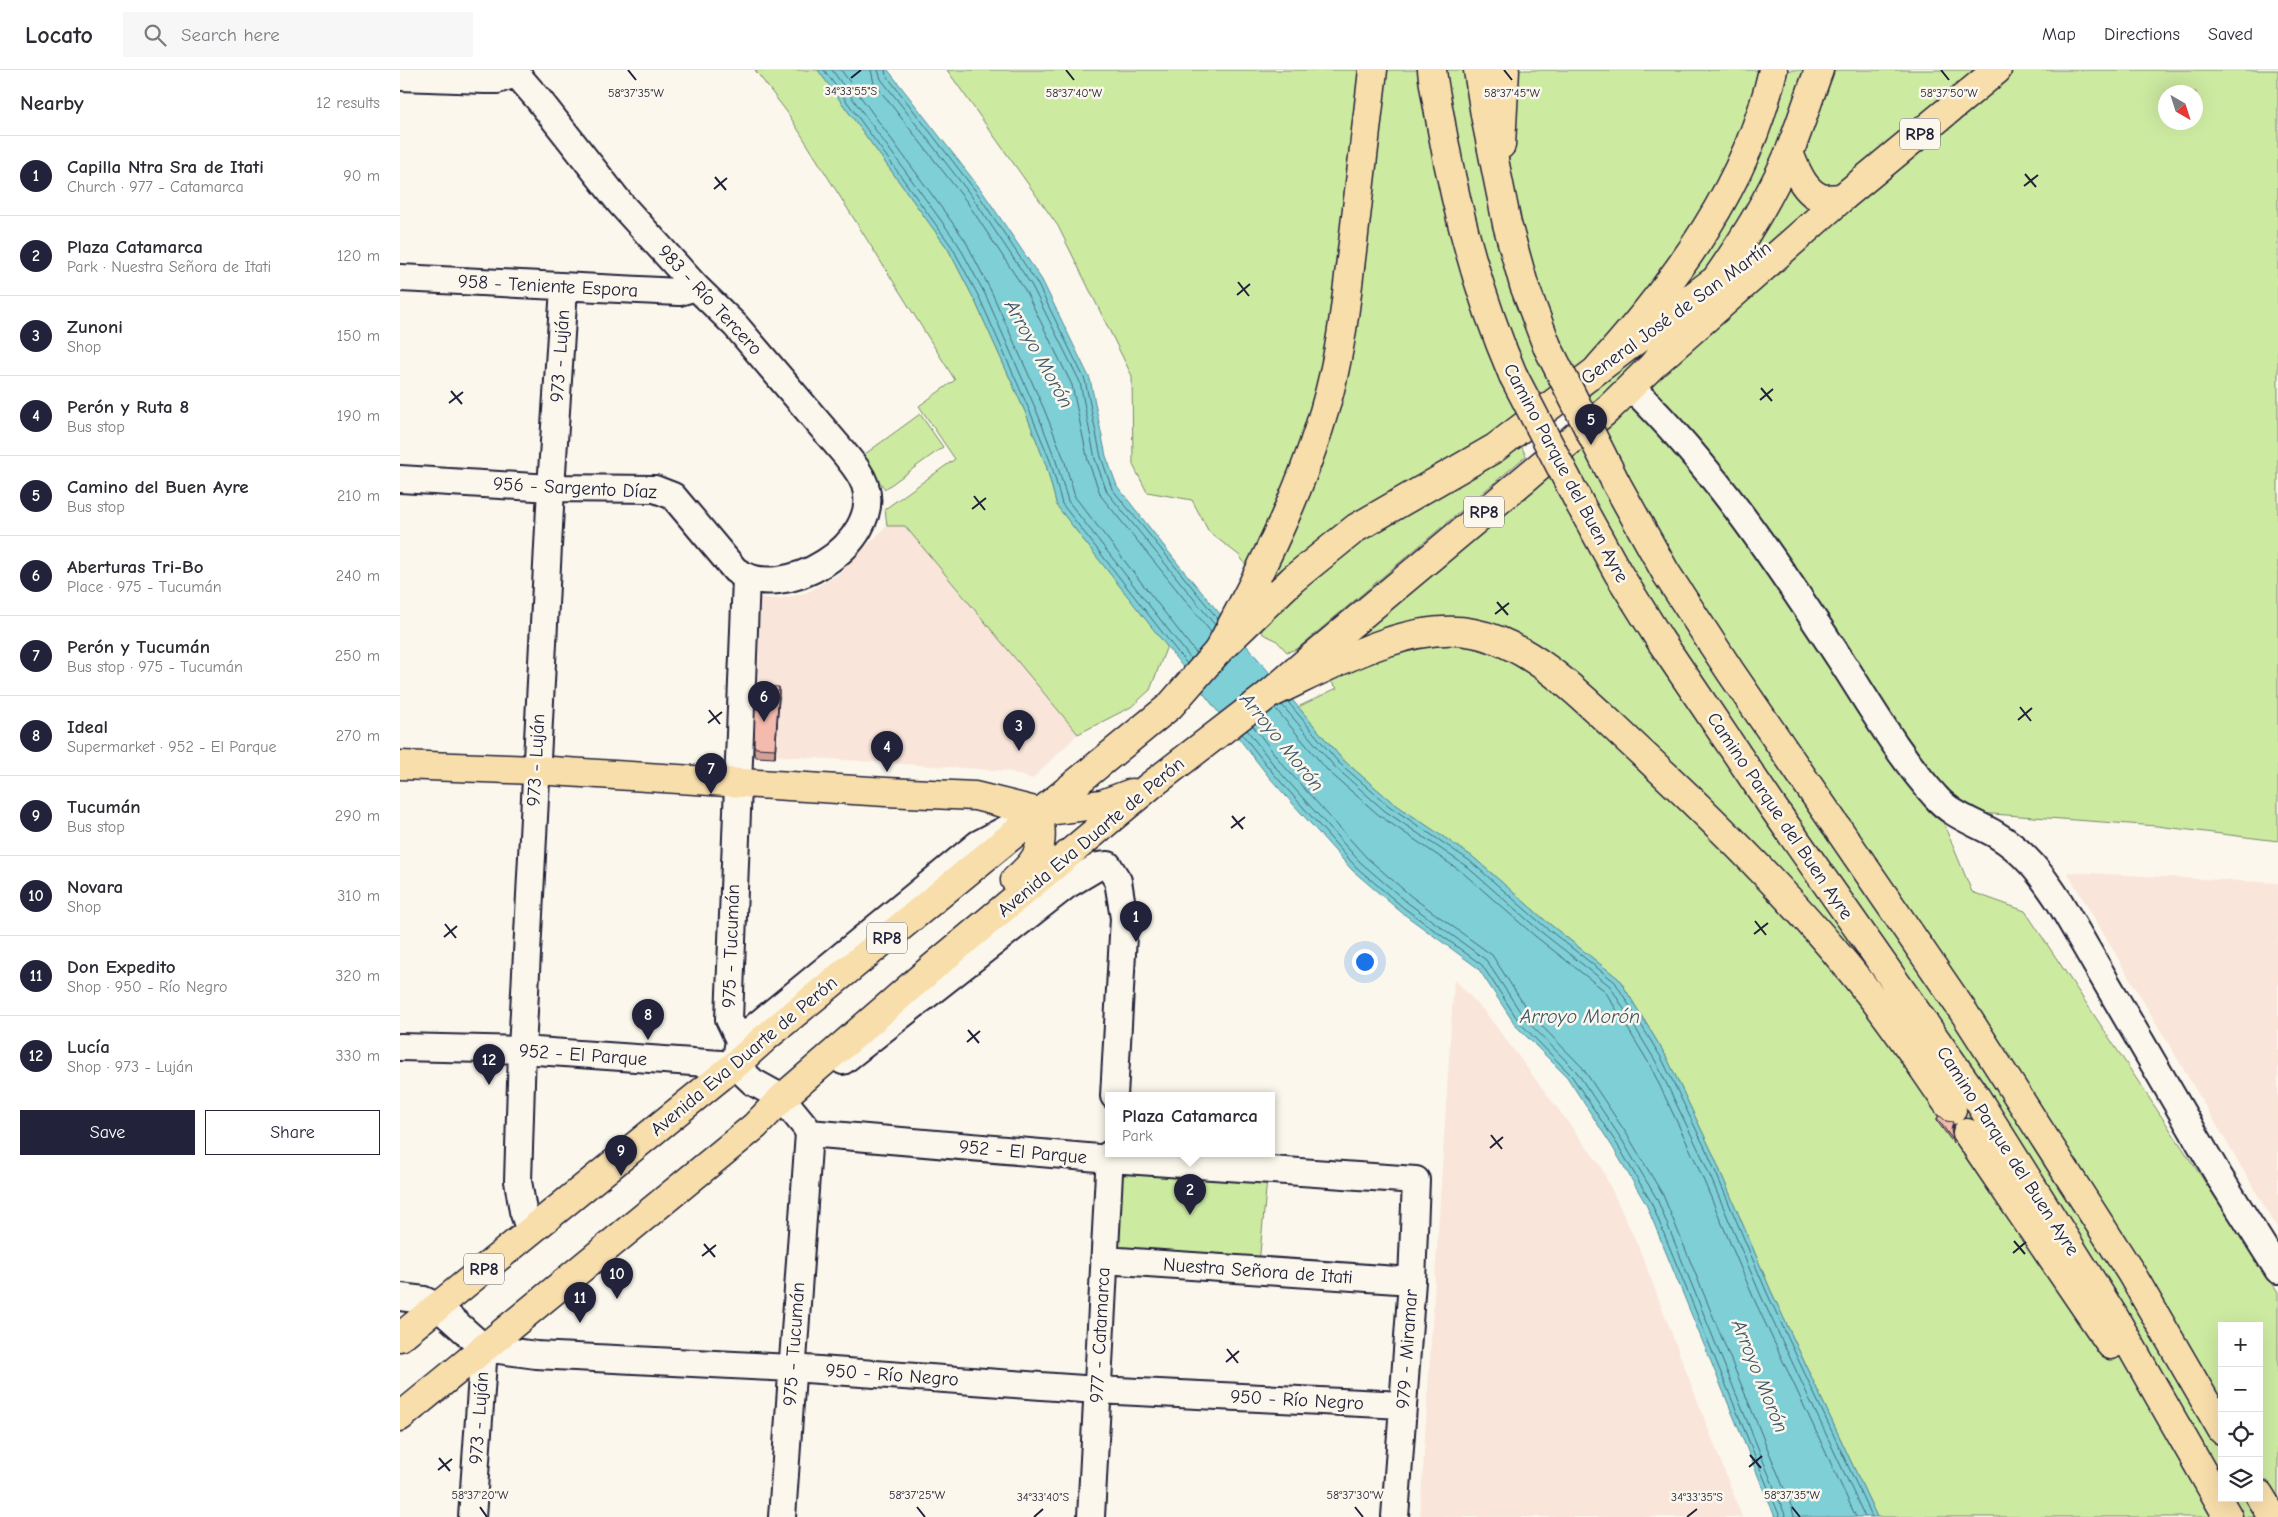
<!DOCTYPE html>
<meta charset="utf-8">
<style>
:root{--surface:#fff;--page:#f7f7f7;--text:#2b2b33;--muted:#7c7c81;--line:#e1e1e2;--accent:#22223b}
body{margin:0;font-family:"Comic Neue",sans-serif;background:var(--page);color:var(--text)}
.controls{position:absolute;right:15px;bottom:15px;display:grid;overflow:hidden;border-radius:0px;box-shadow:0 5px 20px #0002}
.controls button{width:45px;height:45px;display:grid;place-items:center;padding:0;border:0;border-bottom:1px solid var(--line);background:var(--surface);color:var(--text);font:25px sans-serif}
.compass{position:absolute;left:1758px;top:15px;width:45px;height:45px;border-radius:50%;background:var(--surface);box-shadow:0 5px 20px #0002;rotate:141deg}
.you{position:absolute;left:964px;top:891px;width:18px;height:18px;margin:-12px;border:4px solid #fff;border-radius:50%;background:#1a73e8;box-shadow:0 0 0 8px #1a73e833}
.badge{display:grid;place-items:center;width:32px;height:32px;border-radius:50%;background:var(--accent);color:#fff;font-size:16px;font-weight:700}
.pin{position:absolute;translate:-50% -41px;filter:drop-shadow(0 1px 2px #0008)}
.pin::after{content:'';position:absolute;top:26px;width:18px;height:15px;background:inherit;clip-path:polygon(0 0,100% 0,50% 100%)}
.popup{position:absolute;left:705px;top:1022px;width:170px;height:65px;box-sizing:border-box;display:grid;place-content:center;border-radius:0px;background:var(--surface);filter:drop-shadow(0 1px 4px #0005);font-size:16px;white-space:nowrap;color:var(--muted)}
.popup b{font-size:19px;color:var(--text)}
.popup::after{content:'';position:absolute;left:50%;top:100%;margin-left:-10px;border:10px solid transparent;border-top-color:var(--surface)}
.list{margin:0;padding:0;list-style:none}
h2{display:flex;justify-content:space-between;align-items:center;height:65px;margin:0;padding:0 20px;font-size:21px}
h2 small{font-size:16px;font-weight:400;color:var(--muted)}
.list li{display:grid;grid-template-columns:32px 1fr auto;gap:15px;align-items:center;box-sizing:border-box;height:80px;padding:0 20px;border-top:1px solid var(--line)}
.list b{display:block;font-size:19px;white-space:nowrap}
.list p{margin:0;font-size:16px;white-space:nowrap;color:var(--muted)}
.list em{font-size:16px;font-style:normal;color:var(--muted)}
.actions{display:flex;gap:10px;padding:15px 20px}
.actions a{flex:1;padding:11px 0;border:1px solid var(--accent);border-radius:0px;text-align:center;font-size:18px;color:var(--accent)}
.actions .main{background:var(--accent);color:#fff}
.icon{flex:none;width:28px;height:28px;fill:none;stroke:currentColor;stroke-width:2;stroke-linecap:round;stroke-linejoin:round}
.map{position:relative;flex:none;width:1878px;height:1447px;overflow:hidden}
header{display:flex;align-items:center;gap:30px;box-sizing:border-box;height:70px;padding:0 25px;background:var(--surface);border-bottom:1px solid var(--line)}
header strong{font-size:24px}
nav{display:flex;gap:28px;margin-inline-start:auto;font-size:18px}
.search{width:350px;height:45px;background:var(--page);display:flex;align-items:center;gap:12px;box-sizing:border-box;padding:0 18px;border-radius:0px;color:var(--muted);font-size:19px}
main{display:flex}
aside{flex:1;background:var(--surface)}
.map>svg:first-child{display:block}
.built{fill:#f9e5d9}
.green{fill:#cdeaa1;stroke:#78866e;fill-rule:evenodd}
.water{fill:#7ed0d6;stroke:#598a98}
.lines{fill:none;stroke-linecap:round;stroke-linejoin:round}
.shore{stroke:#476879;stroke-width:1}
.minor-casing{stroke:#22223b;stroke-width:30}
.major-casing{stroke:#22223b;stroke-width:31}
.highway-casing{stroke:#22223b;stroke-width:31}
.minor{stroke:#fbf7ec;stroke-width:26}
.major{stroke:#f8deab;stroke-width:28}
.highway{stroke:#f8deab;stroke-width:28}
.highway-bridge-casing{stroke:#22223b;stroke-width:31;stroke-linecap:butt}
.highway-bridge{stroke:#f8deab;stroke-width:28}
.wall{fill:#d2a095;stroke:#22223b}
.shaded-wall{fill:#ab8279;stroke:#22223b}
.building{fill:#f4baad;stroke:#22223b}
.ticks{fill:none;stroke:#22223b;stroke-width:2}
.labels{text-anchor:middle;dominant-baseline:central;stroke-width:5;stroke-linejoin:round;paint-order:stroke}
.shield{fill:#fbf7ec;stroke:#636270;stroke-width:1}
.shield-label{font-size:18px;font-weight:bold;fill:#22223b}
.street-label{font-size:19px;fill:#22223b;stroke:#fbf7ec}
.water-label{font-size:20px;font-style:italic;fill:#3e566a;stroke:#fbf7ec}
.ticks-label{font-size:12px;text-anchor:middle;fill:#22223b;stroke:#fbf7ec;stroke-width:5;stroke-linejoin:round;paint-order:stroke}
</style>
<header>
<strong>Locato</strong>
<div class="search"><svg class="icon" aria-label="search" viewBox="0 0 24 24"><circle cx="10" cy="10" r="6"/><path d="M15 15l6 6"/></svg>Search here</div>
<nav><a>Map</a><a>Directions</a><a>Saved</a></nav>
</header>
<main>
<aside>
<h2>Nearby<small>12 results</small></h2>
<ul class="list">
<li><span class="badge">1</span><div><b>Capilla Ntra Sra de Itati</b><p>Church · 977 - Catamarca</p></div><em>90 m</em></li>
<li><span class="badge">2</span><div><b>Plaza Catamarca</b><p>Park · Nuestra Señora de Itati</p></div><em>120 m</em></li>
<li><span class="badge">3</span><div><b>Zunoni</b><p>Shop</p></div><em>150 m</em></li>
<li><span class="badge">4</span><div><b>Perón y Ruta 8</b><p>Bus stop</p></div><em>190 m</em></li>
<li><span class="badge">5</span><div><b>Camino del Buen Ayre</b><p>Bus stop</p></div><em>210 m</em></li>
<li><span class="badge">6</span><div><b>Aberturas Tri-Bo</b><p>Place · 975 - Tucumán</p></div><em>240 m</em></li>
<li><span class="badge">7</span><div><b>Perón y Tucumán</b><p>Bus stop · 975 - Tucumán</p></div><em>250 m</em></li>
<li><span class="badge">8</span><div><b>Ideal</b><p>Supermarket · 952 - El Parque</p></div><em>270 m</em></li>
<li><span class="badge">9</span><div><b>Tucumán</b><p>Bus stop</p></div><em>290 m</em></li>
<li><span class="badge">10</span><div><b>Novara</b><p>Shop</p></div><em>310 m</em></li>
<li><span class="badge">11</span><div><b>Don Expedito</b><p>Shop · 950 - Río Negro</p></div><em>320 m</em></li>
<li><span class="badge">12</span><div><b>Lucía</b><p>Shop · 973 - Luján</p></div><em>330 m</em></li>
</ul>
<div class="actions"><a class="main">Save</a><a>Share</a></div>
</aside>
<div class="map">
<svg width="1878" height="1447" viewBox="0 0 1878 1447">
<rect width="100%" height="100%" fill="#fbf7ec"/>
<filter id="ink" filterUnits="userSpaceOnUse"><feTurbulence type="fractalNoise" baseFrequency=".02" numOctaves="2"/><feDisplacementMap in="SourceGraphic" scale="10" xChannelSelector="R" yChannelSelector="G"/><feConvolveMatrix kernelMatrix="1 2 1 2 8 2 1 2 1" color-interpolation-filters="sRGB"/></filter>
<g filter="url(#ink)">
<path class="built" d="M487,456h18l173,208 -46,45 -24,-8 -238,-16 -13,-10 3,-147 18,1 28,-6 30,-17z
M1667,802l211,11v346z
M1054,909l31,33 115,153 39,83 103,269h-322z"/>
<path class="green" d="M355,0h63l130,179 27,52 52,115 19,49 11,41 110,140 -17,44 -19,17 -53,27 -173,-208h-18l-2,-17 70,-50 -36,-53 36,-26 -168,-268z
M547,0h1331v771l-121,-15 -219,-16 34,82 53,19 253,381v225h-401l-106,-226 -59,-139 -46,-96 -47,-77 -72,-57 -74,-65 -81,-55 -50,-43 -44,-52 39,-19 -17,-17 -8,-14 526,-457 -120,78 -450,325 -28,-47 -31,-24 -17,-32 -45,-8 -14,-27 -1,-89 -74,-150zM1766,22h30v30h-30zM1822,1256h37v172h-37z
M1236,277l16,1 -60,57 -7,-15z
M520,344l23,33 -58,42 -24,-32z
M1120,373l6,13 -229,193 -10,3 -11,-12 -13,-6 -2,-7 28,-29 61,-53z
M721,1096l146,13 -8,85 -145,-12z"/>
<path class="water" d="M418,0h70l94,121 60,89 48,99 16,77 11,30 61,78 164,195 50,43 81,55 74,65 72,57 47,77 46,96 59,139 106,226h-102l-129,-313 -34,-58 -45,-69 -51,-51 -38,-58 -77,-56 -49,-42 -83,-93 -212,-271 -11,-41 -19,-49 -52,-115 -27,-52z"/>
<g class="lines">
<path class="shore" d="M424,0l128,177 28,52 51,115 20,49 11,41 125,160
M432,0l126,174 28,52 51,116 19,49 12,40 123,158
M441,0l124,170 27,53 52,116 20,50 11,38 121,156
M471,0l3,13 93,119 58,88 47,95 16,76 13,35 110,136
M478,0l3,9 92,119 59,88 48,96 15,77 12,33 108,133
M485,0l1,5 92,119 59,89 48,97 16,77 11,32 106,130
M888,632l50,60 51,44 81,55 74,65 71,56 47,77 46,95 59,139 105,224
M882,635l52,61 51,45 81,55 74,65 70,55 46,76 46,95 59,139 104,221
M875,638l53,63 52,45 82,56 73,64 70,55 45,74 45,95 59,139 102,218
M853,656l30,39 83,92 46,40 80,58 38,59 52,53 46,69 35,59 129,313 2,9
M847,660l30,39 83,93 48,41 78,57 39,59 51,52 46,69 35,59 129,318
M842,664l31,39 83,94 48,41 78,57 38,58 51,52 46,69 34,58 129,315"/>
<g class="minor-casing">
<path id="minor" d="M0,7l85,3h12l19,-6
M0,208l279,14 17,-5
M1231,317c83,81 146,176 209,272 30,46 58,96 95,137 16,19 39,26 60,38 29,17 46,40 64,67l161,277 58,92
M0,409l151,9 104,1 18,7 62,74c47,36 149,-27 130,-85 -4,-12 -13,-22 -21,-32l-108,-127 -40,-39 -76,-84 -81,-103 -26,-30
M339,970l239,-196 36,-19
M0,977l122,3 213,15
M443,991l224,-176 32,-19 9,-1 10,16 6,37 -10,178
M335,995l4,-25 -10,-21 17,-441
M335,995l18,17 29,16 23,28 4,7 -27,384
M409,1063l301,26 306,21 -4,101 -17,236
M130,1161l-7,-20 -5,-30 4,-131 29,-562 13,-200
M704,1190l308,21
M0,1227l24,3 13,6 47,42 52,7 256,13 305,22 306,15
M72,1447l12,-169
M691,1447l19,-363"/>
</g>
<g class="major-casing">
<path id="major" d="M0,695l135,5 351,22 89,4 64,16 63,-8 30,-11
M615,810c27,-23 28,-33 24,-68
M0,1267l335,-272 31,-28 404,-331 48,-55 75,-72 63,-51 139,-80 216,-165
M0,1347l355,-291 27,-28 150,-130 218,-182 118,-91 44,-38 295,-247 46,-45 189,-167 155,-128"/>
</g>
<g class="highway-casing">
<path id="highway" d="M1032,0c2,20 7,40 10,60 15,84 37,166 71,245
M1078,0l7,45 22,109 17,61 23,61
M1101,75l4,-75
M1389,83c7,17 16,43 37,46 5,0 11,-1 16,-1
M1253,295c50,-67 103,-135 136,-212 11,-27 20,-56 30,-83
M1199,297c77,-86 149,-183 174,-297
M1216,413l50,90 64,98 235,343 166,259 91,157
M1181,436l37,67 42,67 112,166 204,291 137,218 115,202
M818,581c48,-89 100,-192 119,-293 8,-38 11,-77 16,-115 7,-58 13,-115 20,-173
M868,625c59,-27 139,-75 205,-62 59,11 112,67 155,107 86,80 170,162 243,256 29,36 54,76 81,114
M1567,1063l144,212
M1859,1424l14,23"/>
</g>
<use href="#minor" class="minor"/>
<use href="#major" class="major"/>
<use href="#highway" class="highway"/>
<g class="highway-bridge-casing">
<path id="highway-bridge" d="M1147,276l69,137
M1113,305l68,131"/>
</g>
<use href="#highway-bridge" class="highway-bridge"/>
</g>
<path class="wall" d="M379,627l-4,61 -19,-1 -2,-3v-9z
M1537,1048l9,3 7,4 -1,7 1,11 -16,-22z"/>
<path class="shaded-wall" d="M379,617v10l-4,61v-9z"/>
<path class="building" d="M356,616l23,1 -4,62 -19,-1 -2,-3z
M1540,1046l6,5 7,1 -2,8 2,10 -16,-22z"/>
</g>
<path class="ticks" d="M228,0l8,10M666,0l8,10M1104,0l8,10M1541,0l8,10M451,8l10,-8M1625,104l11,13M315,107l11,13M1624,116l14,-11M314,119l13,-11M838,212l11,14M837,225l13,-11M1361,318l11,13M51,321l11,13M1360,330l13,-11M49,333l14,-11M574,426l11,14M572,439l14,-11M1097,532l11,13M1095,544l14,-11M1620,637l11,14M309,640l11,14M1618,650l14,-12M308,653l14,-11M832,746l11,13M831,758l14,-11M1355,851l11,14M45,854l11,14M1354,864l14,-11M44,867l13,-11M568,960l11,13M567,972l13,-11M1091,1065l11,14M1090,1078l13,-11M1614,1171l11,13M304,1174l11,13M1613,1183l13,-11M302,1186l14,-11M827,1279l11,14M826,1292l13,-11M1350,1385l11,13M39,1388l11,13M1349,1397l13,-11M38,1400l14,-11M80,1437l7,10M517,1437l8,10M955,1437l8,10M1392,1437l8,10M634,1447l9,-8M1287,1447l10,-8"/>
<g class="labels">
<g class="shield">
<rect x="1500" y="48.5" width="40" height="31" rx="4"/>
<rect x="1064" y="426.5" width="40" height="31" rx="4"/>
<rect x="467" y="852.5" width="40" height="31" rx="4"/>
<rect x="64" y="1183.5" width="40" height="31" rx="4"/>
</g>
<g class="shield-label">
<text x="1520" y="64">RP8</text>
<text x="1084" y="442">RP8</text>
<text x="487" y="868">RP8</text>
<text x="84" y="1199">RP8</text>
</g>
<g class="street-label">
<text transform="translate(148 216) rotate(3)">958 - Teniente Espora</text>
<text transform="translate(310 230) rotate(47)">983 - Río Tercero</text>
<text transform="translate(1276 243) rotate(-36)">General José de San Martín</text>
<text transform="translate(160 286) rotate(-86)">973 - Luján</text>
<text transform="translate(1166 403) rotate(62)">Camino Parque del Buen Ayre</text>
<text transform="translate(175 418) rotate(3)">956 - Sargento Díaz</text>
<text transform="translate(136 690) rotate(-87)">973 - Luján</text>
<text transform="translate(1380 746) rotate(56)">Camino Parque del Buen Ayre</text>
<text transform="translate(691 767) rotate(-40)">Avenida Eva Duarte de Perón</text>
<text transform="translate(331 876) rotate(-88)">975 - Tucumán</text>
<text transform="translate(183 985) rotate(4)">952 - El Parque</text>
<text transform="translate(344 986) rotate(-40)">Avenida Eva Duarte de Perón</text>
<text transform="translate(1608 1081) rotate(57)">Camino Parque del Buen Ayre</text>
<text transform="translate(623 1082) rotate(5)">952 - El Parque</text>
<text transform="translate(858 1201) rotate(4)">Nuestra Señora de Itati</text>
<text transform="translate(700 1265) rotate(-87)">977 - Catamarca</text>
<text transform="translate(394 1274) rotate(-86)">975 - Tucumán</text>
<text transform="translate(1007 1279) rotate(-86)">979 - Miramar</text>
<text transform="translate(492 1305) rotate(4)">950 - Río Negro</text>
<text transform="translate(897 1330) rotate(3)">950 - Río Negro</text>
<text transform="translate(79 1348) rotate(-86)">973 - Luján</text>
</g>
<g class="water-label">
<text transform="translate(639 284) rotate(61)">Arroyo Morón</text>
<text transform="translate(882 672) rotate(51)">Arroyo Morón</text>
<text x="1180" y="946">Arroyo Morón</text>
<text transform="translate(1360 1306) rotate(68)">Arroyo Morón</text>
</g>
</g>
<g class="ticks-label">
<text x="451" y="25">34°33'55"S</text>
<text x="236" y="27">58°37'35"W</text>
<text x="1112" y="27">58°37'45"W</text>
<text x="674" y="27">58°37'40"W</text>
<text x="1549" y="27">58°37'50"W</text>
<text x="80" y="1429">58°37'20"W</text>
<text x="517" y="1429">58°37'25"W</text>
<text x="955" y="1429">58°37'30"W</text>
<text x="1392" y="1429">58°37'35"W</text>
<text x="643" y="1431">34°33'40"S</text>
<text x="1297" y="1431">34°33'35"S</text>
</g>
</svg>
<div class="controls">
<button>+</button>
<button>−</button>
<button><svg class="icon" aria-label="locate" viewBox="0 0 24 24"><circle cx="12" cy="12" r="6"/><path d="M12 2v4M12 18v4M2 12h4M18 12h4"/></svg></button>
<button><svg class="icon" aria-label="layers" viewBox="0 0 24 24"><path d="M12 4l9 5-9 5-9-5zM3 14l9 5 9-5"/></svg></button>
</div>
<svg class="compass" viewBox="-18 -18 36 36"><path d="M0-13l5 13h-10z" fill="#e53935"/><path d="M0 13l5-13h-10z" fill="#7c7c81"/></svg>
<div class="you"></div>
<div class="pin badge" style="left:736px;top:872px">1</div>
<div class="pin badge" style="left:790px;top:1145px">2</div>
<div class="popup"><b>Plaza Catamarca</b>Park</div>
<div class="pin badge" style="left:619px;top:681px">3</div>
<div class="pin badge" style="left:487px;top:702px">4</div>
<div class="pin badge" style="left:1191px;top:375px">5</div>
<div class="pin badge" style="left:364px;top:652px">6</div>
<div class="pin badge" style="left:311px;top:724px">7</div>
<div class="pin badge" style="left:248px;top:970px">8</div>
<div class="pin badge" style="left:221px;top:1106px">9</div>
<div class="pin badge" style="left:217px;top:1229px">10</div>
<div class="pin badge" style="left:180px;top:1253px">11</div>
<div class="pin badge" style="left:89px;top:1015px">12</div>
</div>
</main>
